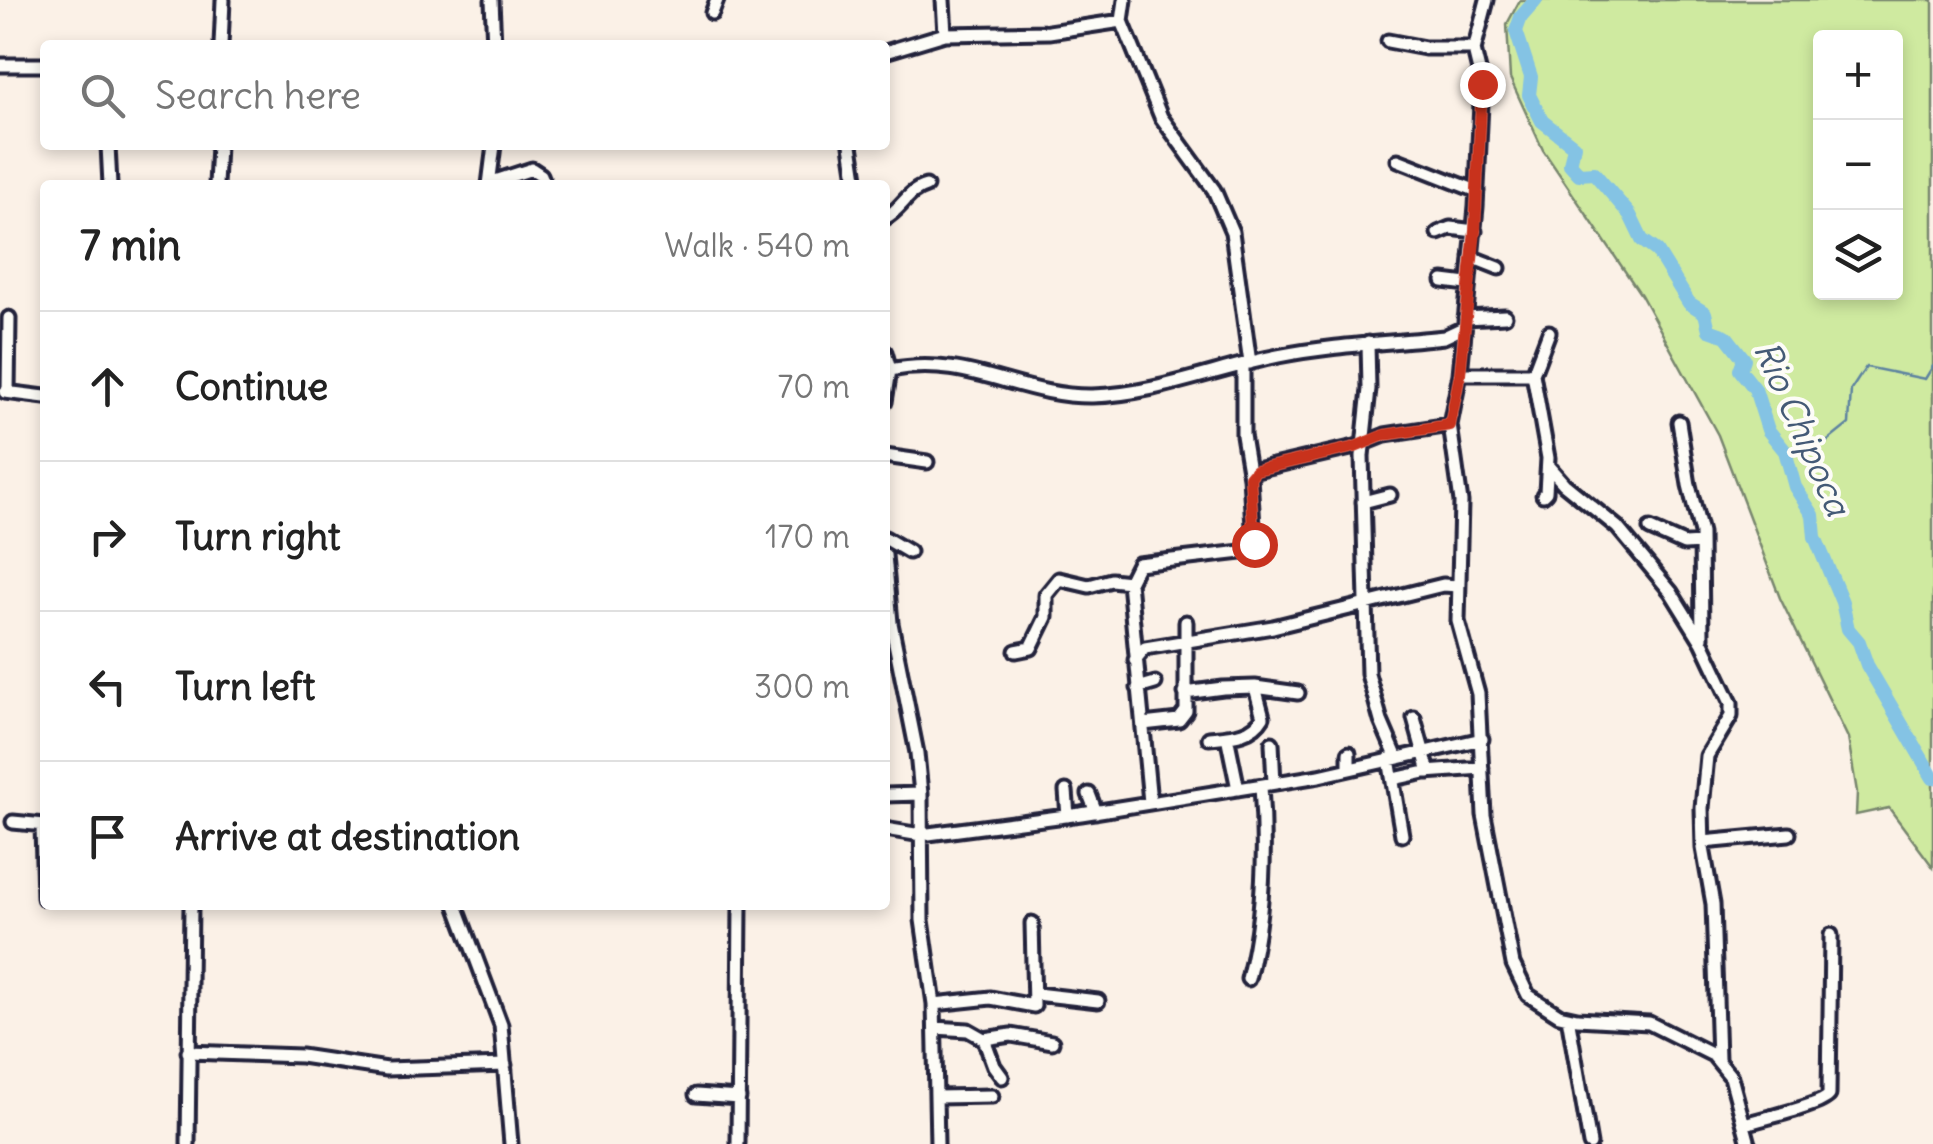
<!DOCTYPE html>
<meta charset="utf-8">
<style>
:root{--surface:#fff;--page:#f2f2f2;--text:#222;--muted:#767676;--line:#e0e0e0}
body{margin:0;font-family:Delius,sans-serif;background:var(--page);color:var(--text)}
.controls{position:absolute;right:30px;top:30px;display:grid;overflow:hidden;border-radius:10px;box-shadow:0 5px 15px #0003}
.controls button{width:90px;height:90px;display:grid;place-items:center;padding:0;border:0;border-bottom:2px solid var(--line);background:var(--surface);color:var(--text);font:50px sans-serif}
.stop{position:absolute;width:30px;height:30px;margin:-22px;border:8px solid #c8321e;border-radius:50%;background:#fff}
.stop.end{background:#c8321e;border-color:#fff;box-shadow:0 2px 10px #0008}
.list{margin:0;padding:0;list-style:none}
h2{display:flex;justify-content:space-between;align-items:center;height:130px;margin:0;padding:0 40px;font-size:42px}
h2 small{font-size:32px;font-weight:400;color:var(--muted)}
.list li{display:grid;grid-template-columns:65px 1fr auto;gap:30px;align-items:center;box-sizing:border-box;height:150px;padding:0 40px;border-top:2px solid var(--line)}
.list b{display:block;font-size:38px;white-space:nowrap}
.list em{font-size:32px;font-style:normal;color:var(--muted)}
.icon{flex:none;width:55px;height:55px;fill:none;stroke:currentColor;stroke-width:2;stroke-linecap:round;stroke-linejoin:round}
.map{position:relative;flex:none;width:1933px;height:1144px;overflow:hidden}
.search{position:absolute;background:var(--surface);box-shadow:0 5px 15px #0003;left:40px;top:40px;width:850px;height:110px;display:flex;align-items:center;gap:25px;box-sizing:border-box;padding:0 35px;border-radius:10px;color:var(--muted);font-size:38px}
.panel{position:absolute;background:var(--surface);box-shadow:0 5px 15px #0003;left:40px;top:180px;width:850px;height:730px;border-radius:10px}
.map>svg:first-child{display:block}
.green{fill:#cfeaa0;stroke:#78866e;stroke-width:2.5;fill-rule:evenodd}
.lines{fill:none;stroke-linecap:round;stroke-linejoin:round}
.stream{stroke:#5d83a0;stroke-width:2.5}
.river{stroke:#84c3e4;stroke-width:14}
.minor-casing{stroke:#22223b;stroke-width:19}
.minor{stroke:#fdfcf7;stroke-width:11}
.route{stroke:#c8321e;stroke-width:12}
.labels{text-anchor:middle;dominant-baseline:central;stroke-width:8;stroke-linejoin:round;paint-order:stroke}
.water-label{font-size:35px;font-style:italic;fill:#445a76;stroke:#fdfcf7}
</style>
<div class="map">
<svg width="1933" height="1144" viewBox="0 0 1933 1144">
<rect width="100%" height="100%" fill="#fbf1e7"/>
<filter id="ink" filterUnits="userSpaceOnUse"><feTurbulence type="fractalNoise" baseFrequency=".01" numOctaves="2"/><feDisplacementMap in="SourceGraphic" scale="20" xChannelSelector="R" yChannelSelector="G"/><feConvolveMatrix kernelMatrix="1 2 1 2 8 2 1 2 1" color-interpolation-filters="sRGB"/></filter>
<g filter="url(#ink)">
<path class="green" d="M1520,0h413v867l-44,-59 -33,7 1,-23 -9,-54 -68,-140 -62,-163 -77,-140 -98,-145 -33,-72 -3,-54zM1820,38h76v254h-76z"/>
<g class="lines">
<path class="stream" d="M1785,451l21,-11 18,4 25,-20 2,-34 15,-23 59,12 8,-13"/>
<path class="river" d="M1536,0l-15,17 -5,14 15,46 -2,18 13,26 32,25 -4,18 9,10 15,-1 36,42 12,25 15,11 32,52 16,10 4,17 17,6 18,23 -4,11 15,19 13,41 17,21 10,36 18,28 2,22 27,65 6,27 11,13 8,23 66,113"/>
<g class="minor-casing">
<path id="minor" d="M492,0l2,45
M943,0l2,34
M1487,0l-13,50 8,33 -6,124 -16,167 -10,51 11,77 -3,119 20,73 6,121 29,149 15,31 31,20 18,4 72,4 64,32 18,22 18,67
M712,13l5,-13
M1122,21l39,96 53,73 18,42 18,131
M1388,41l37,7h49
M221,45l2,-45
M885,52l60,-18 104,-2 73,-11 3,-21
M0,65h45
M108,145l2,40
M851,145l6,40
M1398,160l79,31
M489,183l43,-14 9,6 4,10
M216,185l2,-40
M489,185l5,-40
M885,218c17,-9 22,-27 41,-32
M1438,233l12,-5 25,3
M1471,257l28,11
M1443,281l24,3
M1465,318l40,-2
M1368,343l1,46 -7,67 6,218 13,47 15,35
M885,352l5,18
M1243,365v70l7,42
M1460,374h73l15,84 -2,34 -3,3
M1533,374l16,-42
M5,392l40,5
M8,392l1,-74
M885,402l5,-32c78,-16 129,27 202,26 60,-1 127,-28 186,-40 55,-11 110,-13 166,-19l19,-9
M1679,422l10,63 12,48 1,105
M885,456l42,6
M1549,467l15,17 53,43 54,65 31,50 29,61v13l-24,40 -5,52 1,40 10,56 5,155
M1363,502l27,-7
M1650,529l34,15 17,-1
M885,538l24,14
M885,555l6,68 26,130 4,41 1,126 12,84 3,140
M1129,582l21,220
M1016,651l15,-3 15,-31v-22l13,-16 30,7 22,-6 18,2 9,-18 112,-13 4,-8 -4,-66 6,-7 99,-23 30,-12 65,-10
M1135,660l10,-12 128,-21 170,-42 15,1
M1138,688l17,-5
M1185,693l38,-5 32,-1 43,6
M1414,718l15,54
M1143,724l36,-4 7,-9v-89
M1227,736l11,53
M1209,738c21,-2 43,-2 54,-21l-8,-30
M1272,743l2,40
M1349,753v16
M1389,759l13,76
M1394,779l31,-7 57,-4
M1066,791l2,25
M1089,794l7,18
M885,795l36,-1
M13,822l32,3
M42,825l2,73
M885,829l36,6 160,-21 238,-38 163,-37
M1703,842l86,-8
M456,905l45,120 10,119
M1248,979c16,-63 18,-128 13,-193
M1036,994l62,7
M934,1004l57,-6 43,8 -2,-83
M1568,1017l22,127
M935,1028l33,2 16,9
M188,1052l113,4 86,13 118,-4
M1002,1077l-8,-11 -10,-27 27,-4 41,7
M696,1095l43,3
M937,1097l55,-1
M1745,1124c18,-6 76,-18 84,-29l2,-160
M188,1144l3,-239
M738,1144l2,-239"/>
</g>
<use href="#minor" class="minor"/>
</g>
</g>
<g class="lines" filter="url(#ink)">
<path class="route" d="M1254,544l-4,-67 6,-7 99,-23 29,-12 66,-10 10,-51 15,-143 7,-147"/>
</g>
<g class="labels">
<g class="water-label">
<text transform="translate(1803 428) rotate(66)">Rio Chipoca</text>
</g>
</g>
</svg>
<div class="controls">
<button>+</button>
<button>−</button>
<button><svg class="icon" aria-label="layers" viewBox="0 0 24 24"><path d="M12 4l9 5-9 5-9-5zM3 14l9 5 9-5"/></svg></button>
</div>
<div class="stop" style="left:1254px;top:544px"></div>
<div class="stop end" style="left:1482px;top:84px"></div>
<div class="search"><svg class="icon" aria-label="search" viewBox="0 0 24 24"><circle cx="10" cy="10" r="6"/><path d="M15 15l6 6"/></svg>Search here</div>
<section class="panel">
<h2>7 min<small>Walk · 540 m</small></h2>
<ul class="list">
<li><svg class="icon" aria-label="ahead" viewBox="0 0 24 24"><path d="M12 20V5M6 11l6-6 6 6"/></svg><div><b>Continue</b></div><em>70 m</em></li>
<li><svg class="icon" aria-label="right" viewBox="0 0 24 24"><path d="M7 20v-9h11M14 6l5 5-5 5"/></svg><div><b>Turn right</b></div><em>170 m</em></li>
<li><svg class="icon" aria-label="left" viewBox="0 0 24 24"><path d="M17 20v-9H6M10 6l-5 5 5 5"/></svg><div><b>Turn left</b></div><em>300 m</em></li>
<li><svg class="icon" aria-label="arrive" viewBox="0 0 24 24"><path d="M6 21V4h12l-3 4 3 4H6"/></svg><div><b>Arrive at destination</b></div></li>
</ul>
</section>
</div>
